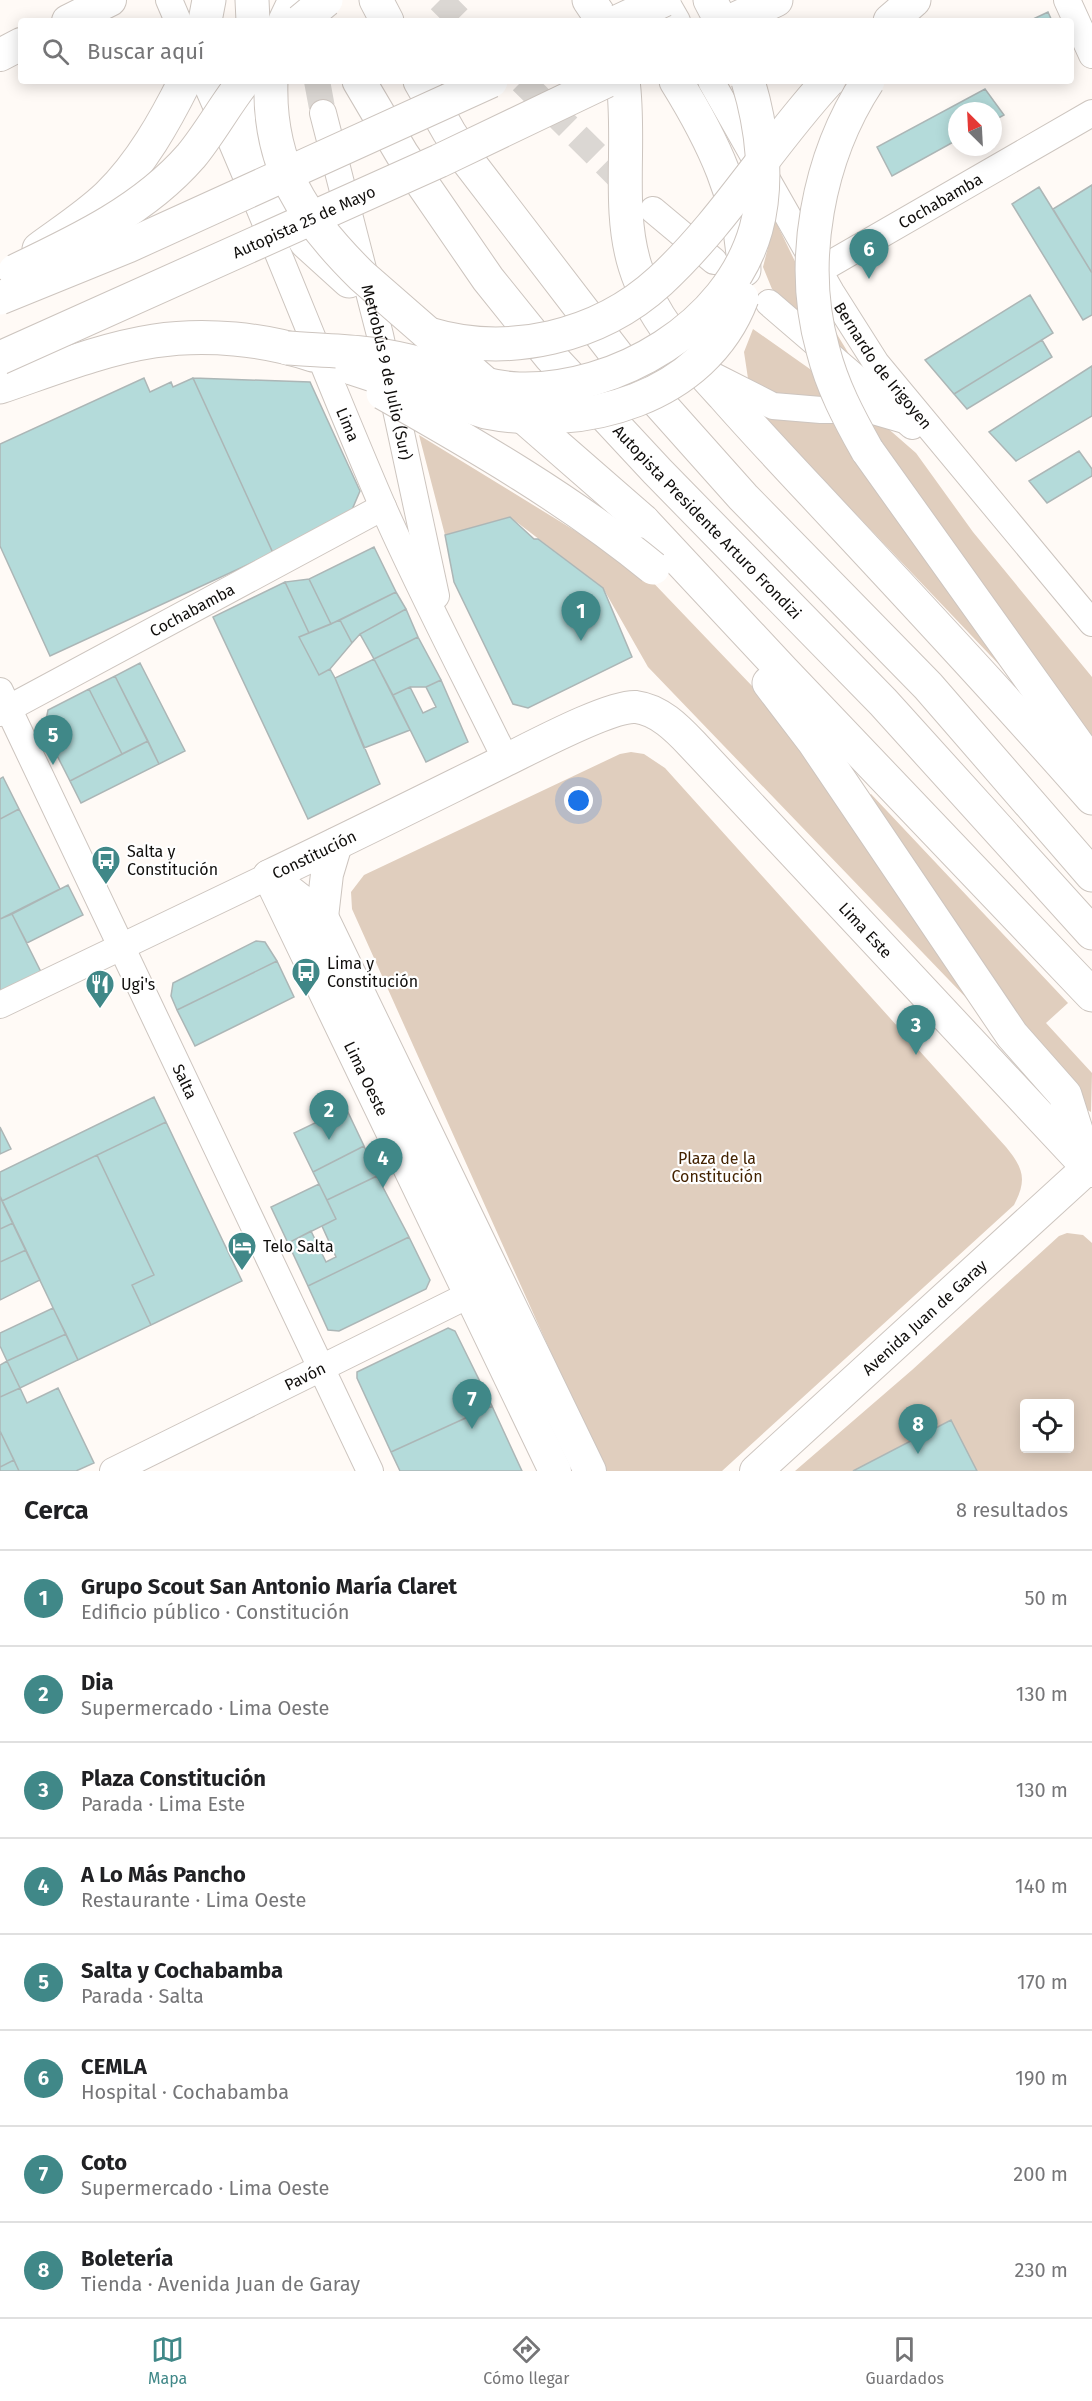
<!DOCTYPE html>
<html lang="es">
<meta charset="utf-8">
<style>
:root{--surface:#fff;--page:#f2f2f2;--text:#202124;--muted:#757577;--line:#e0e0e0;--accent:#408888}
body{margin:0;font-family:"Fira Sans",sans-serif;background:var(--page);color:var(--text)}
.controls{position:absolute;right:18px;bottom:18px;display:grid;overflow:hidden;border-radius:6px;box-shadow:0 3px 15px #0003}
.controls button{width:54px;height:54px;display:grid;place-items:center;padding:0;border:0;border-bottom:2px solid var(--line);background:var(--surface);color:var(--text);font:30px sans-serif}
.compass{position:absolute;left:948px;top:102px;width:54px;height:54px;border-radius:50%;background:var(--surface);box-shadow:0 3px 15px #0003;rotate:336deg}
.you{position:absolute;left:579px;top:801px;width:21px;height:21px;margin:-15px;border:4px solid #fff;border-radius:50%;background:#1a73e8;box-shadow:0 0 0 9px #1a73e833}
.badge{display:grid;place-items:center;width:39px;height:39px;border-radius:50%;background:var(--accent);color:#fff;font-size:20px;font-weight:700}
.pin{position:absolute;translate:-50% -50px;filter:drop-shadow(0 2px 3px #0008)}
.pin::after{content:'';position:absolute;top:32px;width:21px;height:18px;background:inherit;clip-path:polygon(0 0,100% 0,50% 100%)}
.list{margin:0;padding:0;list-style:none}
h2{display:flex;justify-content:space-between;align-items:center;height:78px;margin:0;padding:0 24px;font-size:26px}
h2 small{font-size:20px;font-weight:400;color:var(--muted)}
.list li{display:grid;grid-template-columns:39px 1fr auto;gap:18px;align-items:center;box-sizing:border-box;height:96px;padding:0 24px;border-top:2px solid var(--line)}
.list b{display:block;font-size:22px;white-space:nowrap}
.list p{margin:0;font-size:20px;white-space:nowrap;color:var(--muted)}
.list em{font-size:20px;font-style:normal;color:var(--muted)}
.icon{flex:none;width:33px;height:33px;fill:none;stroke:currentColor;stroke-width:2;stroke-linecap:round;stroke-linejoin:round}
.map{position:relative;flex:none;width:1092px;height:1471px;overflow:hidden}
.search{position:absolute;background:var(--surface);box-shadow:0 3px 15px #0003;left:18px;right:18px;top:18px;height:66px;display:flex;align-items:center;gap:15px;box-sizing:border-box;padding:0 21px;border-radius:6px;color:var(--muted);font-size:22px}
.sheet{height:846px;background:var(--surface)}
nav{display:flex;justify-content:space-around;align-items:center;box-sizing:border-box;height:84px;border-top:2px solid var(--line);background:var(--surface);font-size:16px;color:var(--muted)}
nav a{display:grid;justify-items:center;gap:3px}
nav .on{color:var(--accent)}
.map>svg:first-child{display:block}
.green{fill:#e0cebe;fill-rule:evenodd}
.building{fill:#b4dbda;stroke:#acb6b6;stroke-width:1.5}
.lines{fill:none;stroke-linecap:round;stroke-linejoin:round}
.minor-tunnel{stroke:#dbd7d3;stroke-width:26;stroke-dasharray:26 13;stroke-linecap:butt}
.minor-casing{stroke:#cdc5bf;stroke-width:28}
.major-casing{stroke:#cdc5bf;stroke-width:34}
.highway-casing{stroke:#cdc5bf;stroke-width:35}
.minor{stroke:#fff;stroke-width:26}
.major{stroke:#fff;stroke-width:32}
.highway{stroke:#fff;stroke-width:33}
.highway-bridge-casing{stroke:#cdc5bf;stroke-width:35;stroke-linecap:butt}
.highway-bridge{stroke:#fff;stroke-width:33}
.labels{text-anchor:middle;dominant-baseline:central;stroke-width:4.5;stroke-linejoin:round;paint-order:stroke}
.street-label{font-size:16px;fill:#100e0c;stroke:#fff}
.poi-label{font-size:16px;fill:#100e0c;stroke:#fff;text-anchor:start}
.park-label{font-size:16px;fill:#432200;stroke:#fff}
</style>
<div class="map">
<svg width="1092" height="1471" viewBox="0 0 1092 1471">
<rect width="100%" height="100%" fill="#fffaf6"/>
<path class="green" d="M775,220l29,60 51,84 -83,-75 -9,-22z
M753,329l108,76 55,48 57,79 119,145v66l-43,-26 -297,-312 -8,-53z
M419,435l225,138 153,160 202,299 -351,-365 -45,-79 -93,-71 -65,18z
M631,752l13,2 21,14 341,379c18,22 21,33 8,58l-292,266h-118l-252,-562 -1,-17 13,-17 256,-121z
M871,794l197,209 -22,20 46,50 -1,39 -15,-8 -212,-304z
M1067,1233l16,2 9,8v228h-297l117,-101 147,-134zM1024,1404h46v44h-46z"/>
<path class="building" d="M1048,12l4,9h-23z
M985,89l19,26 -11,6v-10h-36v29l-65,36 -15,-29z
M1092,185v88l-39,-64z
M1039,187l53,86v42l-9,5 -71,-116z
M1030,295l23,38 -99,61 -29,-34z
M1042,340l10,17 -85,52 -13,-15z
M1092,366v50l-76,45 -27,-29z
M144,378l6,14 21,-10 2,5 20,-9 80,175 -223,103 -50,-110v-102z
M193,378l117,4 50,109 -12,28 -75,34z
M1079,451l13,18v7l-45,27 -18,-22z
M510,517l24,22h4l65,49 29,69 -104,51 -15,-4 -59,-122 -9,-47z
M374,547l22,45 -65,32 -22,-45z
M309,579l22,45 -22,9 -24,-51z
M285,582l24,51 -10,4 20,38 11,-6 5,9 45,106 -72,35 -95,-202z
M396,592l10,17 -46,25 -8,9 -12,-23z
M406,609l12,28 -44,22 -14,-25z
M340,620l12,23 -22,26 -11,6 -20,-38z
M418,637l23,43 -15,7h-16l-17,8 -19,-36z
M374,659l36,71 -46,18 -29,-70z
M140,663l45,88 -26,13 -44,-88z
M115,676l33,65 -26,13 -33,-65z
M441,680l27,62 -42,20 -33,-67 17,-8 13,26 13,-6 -10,-20z
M89,689l33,65 -52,27 -26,-51 4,-20z
M148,741l11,23 -78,39 -11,-22z
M3,777l16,32 -19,10v-40z
M19,809l41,80 -60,30v-100z
M68,885l15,30 -56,28 -15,-29z
M12,914l29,58 -41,21v-74z
M256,941l9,1 12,19 -100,49 -6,-14 2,-13z
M277,961l17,36 -99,49 -18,-36z
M154,1097l12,25 -164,79 -2,-5v-24z
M346,1108l18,38 -51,26 -19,-39z
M166,1122l76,159 -91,44 -19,-40 22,-10 -57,-120z
M0,1127l11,22 -11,5z
M364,1146l13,30 -50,24 -14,-28z
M97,1155l57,120 -22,10 19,40 -73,35 -76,-159z
M377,1176l32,61 -101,49 -20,-43 23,-12 15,31 10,-5 -14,-31 14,-7 -9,-19z
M319,1184l17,35 -48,24 -17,-36z
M0,1196l13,27 -13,6z
M13,1223l13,27 -26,12v-33z
M409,1237l21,43 -4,9 -87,42 -11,-1 -20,-44z
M26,1250l14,30 -40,20v-38z
M53,1308l13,26 -59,27 -7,-15v-13z
M448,1328l7,3 37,75 -101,46 -34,-74v-6z
M66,1334l12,26 -58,28 -13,-27z
M7,1361l13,27 -20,9v-32z
M20,1388l7,15 31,-15 36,75 -18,8h-57l-19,-40v-34z
M492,1406l30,65h-122l-9,-19z
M951,1420l26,51h-124z
M0,1431l14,29 -14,7z
M14,1460l5,11h-19v-4z"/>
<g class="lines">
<path class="minor-tunnel" d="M440,0l21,21
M317,81l6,32
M522,81l111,110"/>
<g class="minor-casing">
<g id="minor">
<path d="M169,0l9,21"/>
<path d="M665,0l12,21"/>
<path d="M1067,0l25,55"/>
<path id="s1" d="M205,81c63,141 117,285 178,426 38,86 82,169 123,253"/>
<path id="s2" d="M711,81l120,211 45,71 216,260"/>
<path id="s3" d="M323,113l57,222 56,261"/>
<path d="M653,210l61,51"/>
<path id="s4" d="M818,271l274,-158"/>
<path d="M769,303l143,123"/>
<path d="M712,375l61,31 48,4h49l31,9"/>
<path id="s5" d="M0,691l370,780"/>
<path id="s6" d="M0,713l383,-206"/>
<path d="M0,1005l269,-129"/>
<path id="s7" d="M113,1471l374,-185"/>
</g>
</g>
<g class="major-casing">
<g id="major">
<path d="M68,21l42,-21"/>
<path d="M0,55l21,-11"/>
<path id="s8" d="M269,876c78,-37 156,-76 233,-114 27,-13 108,-57 134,-55 23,3 41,21 56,37l399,427"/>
<path d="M269,876l53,41 268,554"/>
<path id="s9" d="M272,882l283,589"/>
<path d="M322,917l5,-43 9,-30"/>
<path id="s10" d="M756,1471l336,-307"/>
</g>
</g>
<g class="highway-casing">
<g id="highway">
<path d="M252,0l1,21"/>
<path d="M376,0l11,21"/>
<path d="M589,0l14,21"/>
<path d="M710,0l11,21"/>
<path d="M205,21l4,-21"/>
<path d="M285,21l10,-21"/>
<path d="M731,21l45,-21"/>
<path d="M890,21l24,-21"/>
<path d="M252,81v37l3,22 18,50 33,52 43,39"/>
<path id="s11" d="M359,81l43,73 86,125 62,77 107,115 226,231 209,231"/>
<path d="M420,81l29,51 19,29 151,197 124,139 185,189 164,189"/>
<path d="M623,81c8,60 -6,128 12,185 16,52 53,91 89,130 29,33 59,65 89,97 94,101 188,201 279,305"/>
<path d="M676,81c36,58 66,119 68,189"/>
<path d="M39,249c23,-17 48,-33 69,-53 33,-32 57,-75 77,-115"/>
<path d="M0,387c50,-17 102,-38 154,-46 52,-8 110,-2 159,14"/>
<path d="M867,450l225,315"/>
<path d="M643,521l140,150 309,324"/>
<path d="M769,683l45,59 198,293 53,60 23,73"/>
</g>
</g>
<use href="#minor" class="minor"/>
<use href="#major" class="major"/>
<use href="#highway" class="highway"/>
<g class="highway-bridge-casing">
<g id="highway-bridge">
<path d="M301,21l25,-21"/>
<path d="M619,21l45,-21"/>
<path d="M271,81c-3,85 33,138 91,195l281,245"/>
<path d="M15,271c63,-30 129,-61 176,-115 19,-23 34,-51 53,-75"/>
<path d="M0,298l128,-52 363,-165"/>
<path d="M429,334c79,24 170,3 231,-53 64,-59 109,-136 168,-200"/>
<path d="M287,348c41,3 83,3 122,13 37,9 72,27 110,28 97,3 210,-63 237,-160 13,-47 6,-102 -8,-148"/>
<path id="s12" d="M0,358l439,-197 167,-80"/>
<path d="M352,368l134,44c97,19 218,-13 256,-114"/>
<path d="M383,393c94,53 187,107 270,175"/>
<path d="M867,450c-18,-32 -35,-64 -44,-100 -25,-88 -5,-193 45,-269"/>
</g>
</g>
<use href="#highway-bridge" class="highway-bridge"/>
</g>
<defs>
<g id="bus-pin" transform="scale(1.5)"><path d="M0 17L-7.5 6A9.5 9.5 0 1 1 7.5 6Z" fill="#408888" stroke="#fff"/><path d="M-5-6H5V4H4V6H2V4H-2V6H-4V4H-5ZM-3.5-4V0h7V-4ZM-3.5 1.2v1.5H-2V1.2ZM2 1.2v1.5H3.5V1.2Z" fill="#fff"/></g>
<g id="restaurant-pin" transform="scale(1.5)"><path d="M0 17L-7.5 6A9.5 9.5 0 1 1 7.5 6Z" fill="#408888" stroke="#fff"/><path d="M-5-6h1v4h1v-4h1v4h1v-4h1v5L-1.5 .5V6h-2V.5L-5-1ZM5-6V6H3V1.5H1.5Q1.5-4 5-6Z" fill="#fff"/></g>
<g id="hotel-pin" transform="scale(1.5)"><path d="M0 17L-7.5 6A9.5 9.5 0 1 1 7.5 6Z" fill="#408888" stroke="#fff"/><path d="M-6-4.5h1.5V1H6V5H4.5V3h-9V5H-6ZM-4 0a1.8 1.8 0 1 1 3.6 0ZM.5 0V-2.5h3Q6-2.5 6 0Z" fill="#fff"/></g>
</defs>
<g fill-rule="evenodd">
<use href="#bus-pin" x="106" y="860"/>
<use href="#bus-pin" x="306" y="972"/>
<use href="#restaurant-pin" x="100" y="984"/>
<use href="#hotel-pin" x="242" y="1246"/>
</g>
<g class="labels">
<g class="street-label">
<text stroke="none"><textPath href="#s4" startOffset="141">Cochabamba</textPath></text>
<text stroke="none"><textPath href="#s12" startOffset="333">Autopista 25 de Mayo</textPath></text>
<text stroke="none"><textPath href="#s2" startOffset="333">Bernardo de Irigoyen</textPath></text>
<text stroke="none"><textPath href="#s3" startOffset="267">Metrobús 9 de Julio (Sur)</textPath></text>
<text stroke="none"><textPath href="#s1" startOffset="372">Lima</textPath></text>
<text stroke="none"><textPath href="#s11" startOffset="564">Autopista Presidente Arturo Frondizi</textPath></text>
<text stroke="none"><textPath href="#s6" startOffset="218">Cochabamba</textPath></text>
<text stroke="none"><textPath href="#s8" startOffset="50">Constitución</textPath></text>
<text stroke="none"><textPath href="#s8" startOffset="728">Lima Este</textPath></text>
<text stroke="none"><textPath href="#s9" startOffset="218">Lima Oeste</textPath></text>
<text stroke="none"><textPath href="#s5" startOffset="432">Salta</textPath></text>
<text stroke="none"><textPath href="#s10" startOffset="228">Avenida Juan de Garay</textPath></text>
<text stroke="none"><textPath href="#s7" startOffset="214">Pavón</textPath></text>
</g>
<g class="poi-label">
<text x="127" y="851">Salta y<tspan x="127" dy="18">Constitución</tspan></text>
<text x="327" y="963">Lima y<tspan x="327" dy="18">Constitución</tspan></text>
<text x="121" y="984">Ugi's</text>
<text x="263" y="1246">Telo Salta</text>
</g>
<g class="park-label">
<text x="717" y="1158">Plaza de la<tspan x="717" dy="18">Constitución</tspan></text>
</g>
</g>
</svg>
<div class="controls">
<button><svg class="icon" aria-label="locate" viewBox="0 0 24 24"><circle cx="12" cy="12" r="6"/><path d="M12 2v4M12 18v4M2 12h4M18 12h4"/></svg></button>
</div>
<svg class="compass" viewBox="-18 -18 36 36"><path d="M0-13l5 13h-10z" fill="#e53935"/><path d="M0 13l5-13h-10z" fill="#757577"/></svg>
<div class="you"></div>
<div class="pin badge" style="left:581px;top:641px">1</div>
<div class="pin badge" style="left:329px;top:1140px">2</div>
<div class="pin badge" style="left:916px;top:1055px">3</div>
<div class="pin badge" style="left:383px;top:1188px">4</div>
<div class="pin badge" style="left:53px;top:765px">5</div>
<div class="pin badge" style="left:869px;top:279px">6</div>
<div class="pin badge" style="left:472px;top:1429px">7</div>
<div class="pin badge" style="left:918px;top:1454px">8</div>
<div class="search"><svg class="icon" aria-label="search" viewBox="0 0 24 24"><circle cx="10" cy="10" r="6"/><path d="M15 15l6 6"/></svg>Buscar aquí</div>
</div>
<section class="sheet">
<h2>Cerca<small>8 resultados</small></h2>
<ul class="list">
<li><span class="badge">1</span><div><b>Grupo Scout San Antonio María Claret</b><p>Edificio público · Constitución</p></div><em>50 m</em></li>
<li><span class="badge">2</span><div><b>Dia</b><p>Supermercado · Lima Oeste</p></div><em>130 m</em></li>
<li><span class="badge">3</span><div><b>Plaza Constitución</b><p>Parada · Lima Este</p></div><em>130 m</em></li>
<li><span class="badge">4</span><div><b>A Lo Más Pancho</b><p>Restaurante · Lima Oeste</p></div><em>140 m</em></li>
<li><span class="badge">5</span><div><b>Salta y Cochabamba</b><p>Parada · Salta</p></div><em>170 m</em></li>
<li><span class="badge">6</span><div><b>CEMLA</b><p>Hospital · Cochabamba</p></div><em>190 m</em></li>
<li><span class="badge">7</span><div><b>Coto</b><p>Supermercado · Lima Oeste</p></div><em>200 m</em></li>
<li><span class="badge">8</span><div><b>Boletería</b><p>Tienda · Avenida Juan de Garay</p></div><em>230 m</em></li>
</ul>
</section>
<nav>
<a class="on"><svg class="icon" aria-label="map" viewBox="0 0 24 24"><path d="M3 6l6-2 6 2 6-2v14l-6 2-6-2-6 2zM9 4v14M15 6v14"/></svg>Mapa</a>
<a><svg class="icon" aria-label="directions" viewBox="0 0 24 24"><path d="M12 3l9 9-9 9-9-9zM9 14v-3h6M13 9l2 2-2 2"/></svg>Cómo llegar</a>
<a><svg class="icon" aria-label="saved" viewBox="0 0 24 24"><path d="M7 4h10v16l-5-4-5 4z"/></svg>Guardados</a>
</nav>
